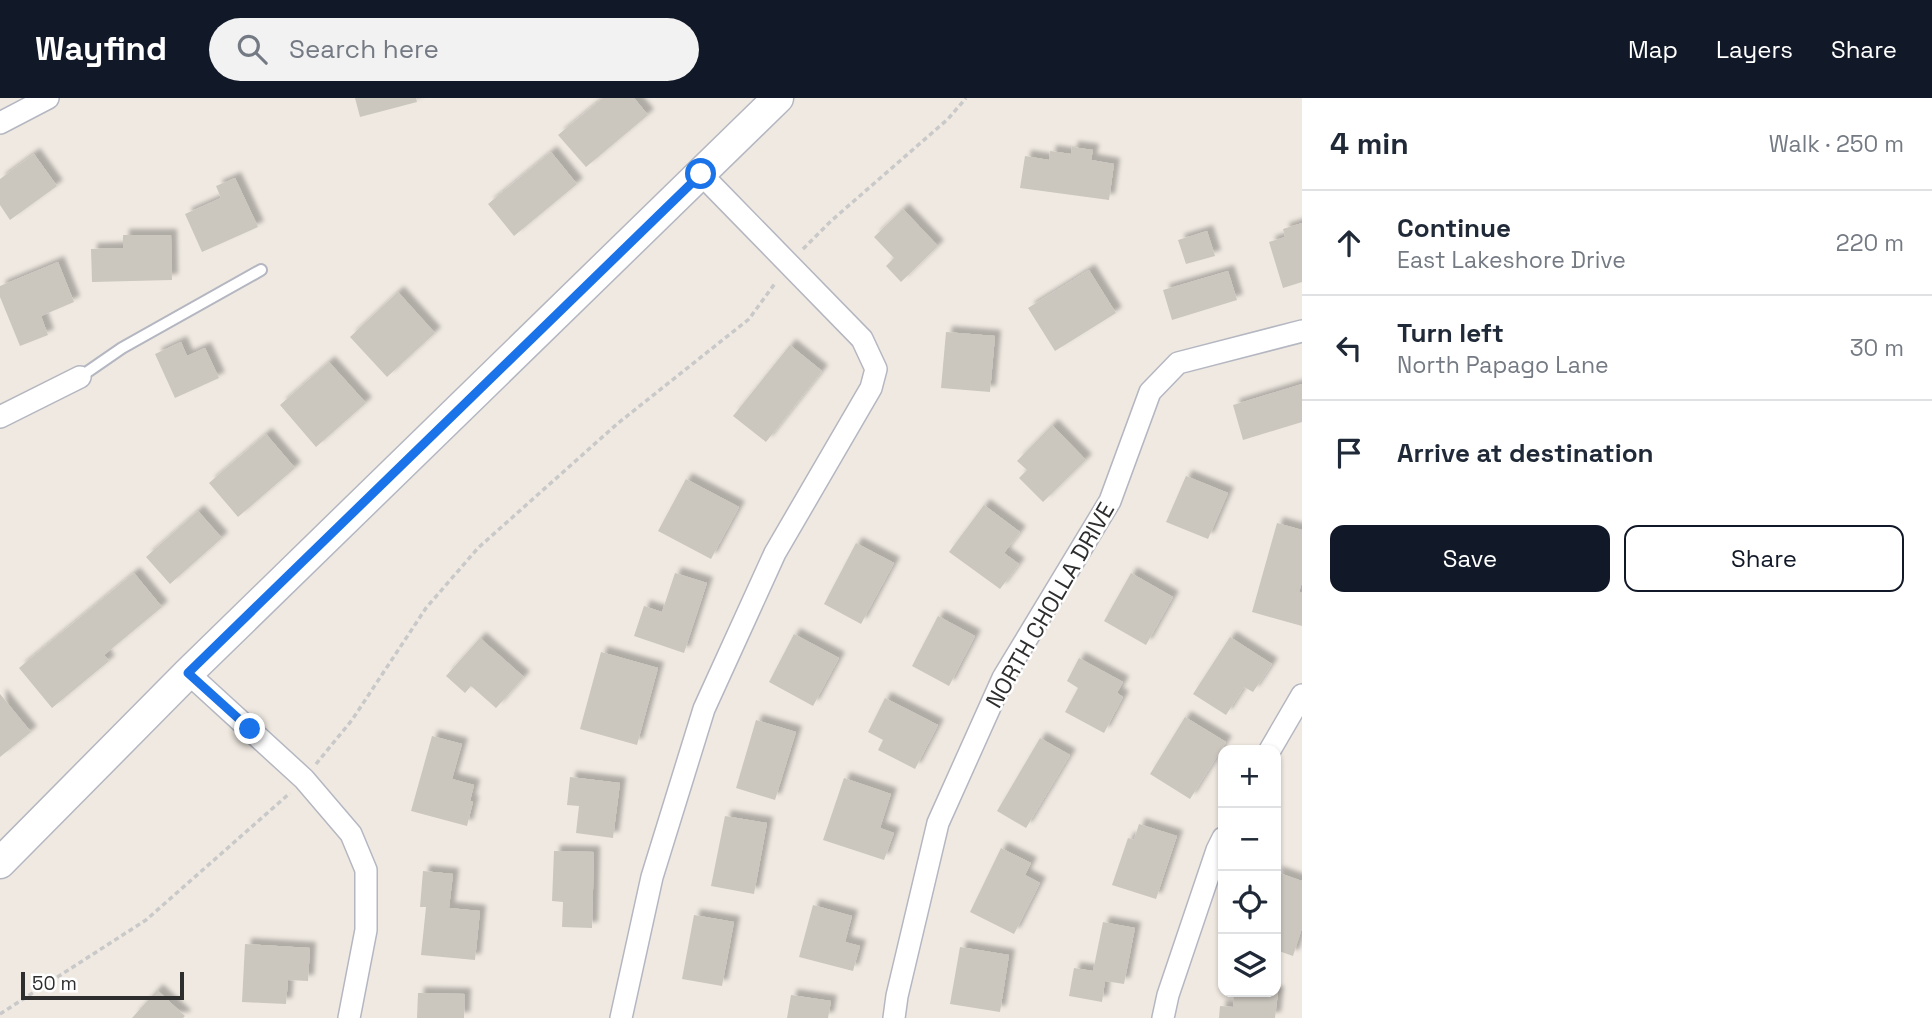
<!DOCTYPE html>
<meta charset="utf-8">
<style>
:root{--surface:#fff;--page:#f2f2f3;--text:#1f2937;--muted:#747a83;--line:#e0e1e3;--accent:#111827}
body{margin:0;font-family:"Space Grotesk",sans-serif;background:var(--page);color:var(--text)}
.controls{position:absolute;right:21px;bottom:21px;display:grid;overflow:hidden;border-radius:14px;box-shadow:0 2px 5px #0004}
.controls button{width:63px;height:63px;display:grid;place-items:center;padding:0;border:0;border-bottom:2px solid var(--line);background:var(--surface);color:var(--text);font:35px sans-serif}
.scale{position:absolute;left:21px;bottom:18px;width:163px;box-sizing:border-box;padding-left:7px;border:4px solid #2e2e2e;border-top:0;font-size:19px;line-height:24px;white-space:nowrap;color:#2e2e2e;-webkit-text-stroke:5px #fff;paint-order:stroke}
.stop{position:absolute;width:21px;height:21px;margin:-16px;border:5px solid #1a73e8;border-radius:50%;background:#fff}
.stop.end{background:#1a73e8;border-color:#fff;box-shadow:0 2px 7px #0008}
.list{margin:0;padding:0;list-style:none}
h2{display:flex;justify-content:space-between;align-items:center;height:91px;margin:0;padding:0 28px;font-size:30px}
h2 small{font-size:23px;font-weight:400;color:var(--muted)}
.list li{display:grid;grid-template-columns:46px 1fr auto;gap:21px;align-items:center;box-sizing:border-box;height:105px;padding:0 28px;border-top:2px solid var(--line)}
.list b{display:block;font-size:26px;white-space:nowrap}
.list p{margin:0;font-size:23px;white-space:nowrap;color:var(--muted)}
.list em{font-size:23px;font-style:normal;color:var(--muted)}
.actions{display:flex;gap:14px;padding:21px 28px}
.actions a{flex:1;padding:16px 0;border:2px solid var(--accent);border-radius:14px;text-align:center;font-size:24px;color:var(--accent)}
.actions .main{background:var(--accent);color:#fff}
.icon{flex:none;width:38px;height:38px;fill:none;stroke:currentColor;stroke-width:2;stroke-linecap:round;stroke-linejoin:round}
.map{position:relative;flex:none;width:1302px;height:920px;overflow:hidden}
header{display:flex;align-items:center;gap:42px;box-sizing:border-box;height:98px;padding:0 35px;background:var(--accent);color:#fff}
header strong{font-size:33px}
nav{display:flex;gap:38px;margin-inline-start:auto;font-size:24px}
.search{width:490px;height:63px;background:var(--page);display:flex;align-items:center;gap:18px;box-sizing:border-box;padding:0 24px;border-radius:38px;color:var(--muted);font-size:26px}
main{display:flex}
aside{flex:1;background:var(--surface)}
.map>svg:first-child{display:block}
.building{fill:#cbc7bf;filter:url(#shadow)}
.lines{fill:none;stroke-linecap:round;stroke-linejoin:round}
.lane-casing{stroke:#b4b7c1;stroke-width:14}
.street-casing{stroke:#b4b7c1;stroke-width:24}
.secondary-casing{stroke:#b4b7c1;stroke-width:33}
.path{stroke:#c9c9c9;stroke-width:3.5;stroke-dasharray:5 3.5;stroke-linecap:butt}
.lane{stroke:#fff;stroke-width:10}
.street{stroke:#fff;stroke-width:21}
.secondary{stroke:#fff;stroke-width:30}
.route{stroke:#1a73e8;stroke-width:9}
.labels{text-anchor:middle;dominant-baseline:central;stroke-width:5;stroke-linejoin:round;paint-order:stroke}
.street-label{font-size:23px;fill:#2e2e2e;stroke:#fff}
</style>
<header>
<strong>Wayfind</strong>
<div class="search"><svg class="icon" aria-label="search" viewBox="0 0 24 24"><circle cx="10" cy="10" r="6"/><path d="M15 15l6 6"/></svg>Search here</div>
<nav><a>Map</a><a>Layers</a><a>Share</a></nav>
</header>
<main>
<div class="map">
<svg width="1302" height="920" viewBox="0 0 1302 920">
<defs>
<filter id="shadow"><feDropShadow dx="6" dy="-6" stdDeviation="2" flood-color="#0004"/></filter>
</defs>
<rect width="100%" height="100%" fill="#efe9e1"/>
<path class="building" d="M355,0h61l1,4 -57,15z
M603,0h31l14,17 -62,52 -28,-32z
M1072,49l21,3 -2,10 23,4 -5,36 -89,-12 5,-32 24,4 1,-9 21,3z
M551,54l26,32 -63,52 -26,-32z
M34,56l23,32 -47,34 -10,-15v-26z
M235,80l23,49 -56,25 -17,-38 36,-16 -5,-12z
M903,111l35,37 -37,36 -15,-16 8,-8 -20,-21z
M1302,125v59l-19,6 -14,-46 16,-5 -2,-8z
M1207,133l8,25 -29,8 -8,-24z
M123,137h48l1,45 -80,2 -1,-33 32,-1z
M58,164l16,40 -33,14 7,19 -28,11 -20,-49v-11z
M1089,172l27,43 -61,38 -27,-43z
M1228,173l9,29 -65,20 -9,-30z
M398,194l37,41 -48,44 -37,-40z
M946,234l49,4 -5,56 -49,-4z
M181,244l6,14 18,-8 14,30 -44,20 -20,-44z
M790,247l32,26 -56,71 -33,-26z
M329,264l37,41 -50,44 -36,-42z
M1302,286v38l-59,18 -10,-35z
M1052,327l34,35 -43,42 -24,-24 8,-8 -10,-9z
M266,336l29,34 -57,49 -29,-34z
M1186,378l42,17 -20,46 -42,-17z
M686,381l53,28 -28,52 -53,-28z
M984,407l36,27 -16,21 15,11 -19,25 -51,-37z
M198,413l24,27 -52,46 -24,-27z
M1277,425l25,7v52l-3,10 3,1v33l-50,-14z
M856,445l38,20 -33,61 -37,-20z
M134,475l28,34 -58,48 5,6 -57,47 -33,-40z
M675,475l32,10 -23,70 -50,-17 10,-30 18,6z
M1131,475l42,24 -27,48 -42,-24z
M938,518l37,20 -26,50 -37,-20z
M794,536l45,24 -26,48 -44,-24z
M1230,539l42,27 -19,28 -9,-5 -18,28 -33,-21z
M480,540l44,39 -28,31 -25,-22 -6,7 -19,-17z
M601,554l57,16 -21,77 -57,-16z
M1079,560l44,24 -6,11 6,4 -19,36 -39,-21 13,-24 -11,-7z
M0,596l31,38 -31,25z
M885,600l53,27 -23,44 -37,-19 5,-10 -15,-8z
M1185,619l41,25 -36,57 -40,-25z
M756,622l40,12 -21,68 -39,-12z
M432,638l30,8 -10,35 22,6 -4,16 3,1 -6,24 -56,-15z
M1040,640l30,17 -44,73 -29,-17z
M570,679l50,6 -7,55 -37,-5 3,-27 -12,-1z
M844,680l47,16 -11,34 14,5 -10,27 -61,-20z
M725,718l42,7 -13,71 -43,-8z
M1139,726l38,12 -21,63 -44,-14 16,-47 6,2z
M1001,750l30,15 -6,12 15,8 -26,51 -44,-22z
M554,753l40,1 -2,76 -30,-1 1,-25 -11,-1z
M423,773l30,3 -4,34 31,3 -5,49 -54,-5 5,-48h-6z
M1276,774l26,9v47l-9,28 -17,-6z
M813,807l39,11 -7,26 15,4 -7,25 -54,-14z
M694,817l40,7 -12,64 -40,-7z
M1103,824l32,6 -11,56 -19,-3 -3,21 -33,-6 5,-28 19,3z
M245,846l65,4 -2,33 -20,-1 -2,24 -44,-2z
M960,849l49,8 -9,57 -50,-8z
M157,892l28,26 -2,2h-51z
M1234,894h44l-3,26h-56l1,-12 13,1z
M418,895l47,1 -1,24h-47z
M791,897l40,6 -3,17h-41z"/>
<g class="lines">
<g class="lane-casing">
<path id="lane" d="M80,279l42,-29 139,-78"/>
</g>
<g class="street-casing">
<path id="street" d="M0,25l48,-25
M0,319l80,-40
M188,575l116,106 47,55 15,36v60l-17,88
M1270,652l32,-55
M621,920l31,-141 52,-168 71,-156 96,-165 5,-19 -14,-30 -161,-165
M894,920l3,-22 41,-173 65,-145 107,-177 40,-109 28,-29 124,-32
M1163,920l5,-23 49,-145 6,-12"/>
</g>
<g class="secondary-casing">
<path id="secondary" d="M0,765l188,-190 590,-575"/>
</g>
<path class="path" d="M803,151l28,-28 117,-102 18,-21
M316,666l36,-44 74,-112 52,-60 139,-124 132,-105 27,-37
M0,916l146,-94 144,-127"/>
<use href="#lane" class="lane"/>
<use href="#street" class="street"/>
<use href="#secondary" class="secondary"/>
</g>
<g class="lines">
<path class="route" d="M250,631l-62,-56 513,-499"/>
</g>
<g class="labels">
<g class="street-label">
<text transform="translate(1050 507) rotate(-60)">NORTH CHOLLA DRIVE</text>
</g>
</g>
</svg>
<div class="controls">
<button>+</button>
<button>−</button>
<button><svg class="icon" aria-label="locate" viewBox="0 0 24 24"><circle cx="12" cy="12" r="6"/><path d="M12 2v4M12 18v4M2 12h4M18 12h4"/></svg></button>
<button><svg class="icon" aria-label="layers" viewBox="0 0 24 24"><path d="M12 4l9 5-9 5-9-5zM3 14l9 5 9-5"/></svg></button>
</div>
<div class="scale">50 m</div>
<div class="stop" style="left:701px;top:76px"></div>
<div class="stop end" style="left:250px;top:631px"></div>
</div>
<aside>
<h2>4 min<small>Walk · 250 m</small></h2>
<ul class="list">
<li><svg class="icon" aria-label="ahead" viewBox="0 0 24 24"><path d="M12 20V5M6 11l6-6 6 6"/></svg><div><b>Continue</b><p>East Lakeshore Drive</p></div><em>220 m</em></li>
<li><svg class="icon" aria-label="left" viewBox="0 0 24 24"><path d="M17 20v-9H6M10 6l-5 5 5 5"/></svg><div><b>Turn left</b><p>North Papago Lane</p></div><em>30 m</em></li>
<li><svg class="icon" aria-label="arrive" viewBox="0 0 24 24"><path d="M6 21V4h12l-3 4 3 4H6"/></svg><div><b>Arrive at destination</b></div></li>
</ul>
<div class="actions"><a class="main">Save</a><a>Share</a></div>
</aside>
</main>
